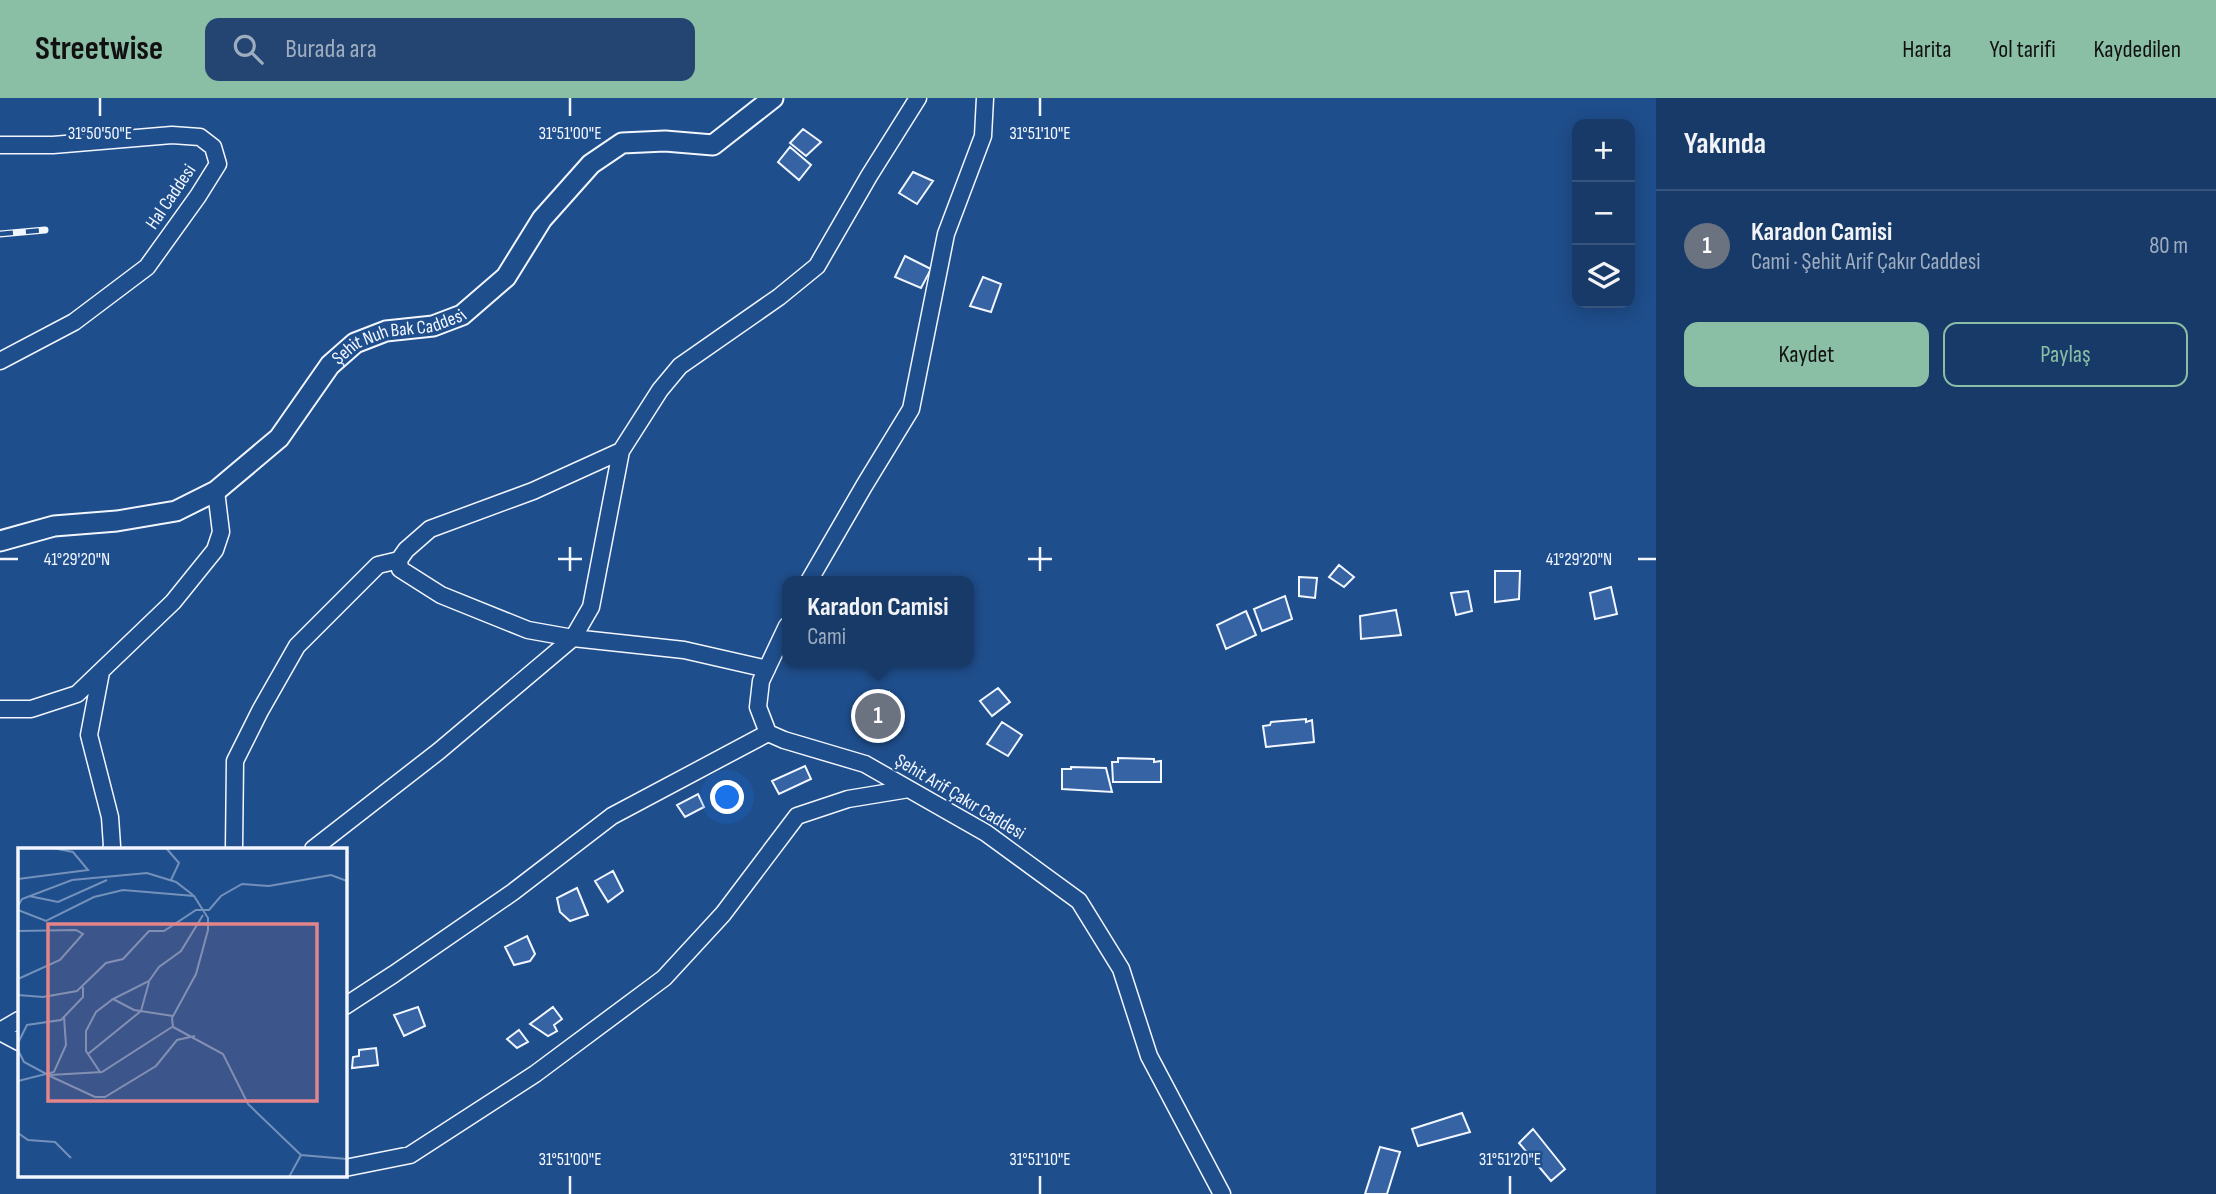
<!DOCTYPE html>
<html lang="tr">
<meta charset="utf-8">
<style>
:root{--surface:#173a69;--page:#244571;--text:#f1f3f6;--muted:#9eadc0;--line:#36547d;--accent:#8abfa5}
body{margin:0;font-family:"Sofia Sans Condensed",sans-serif;background:var(--page);color:var(--text)}
.controls{position:absolute;right:21px;top:21px;display:grid;overflow:hidden;border-radius:14px;box-shadow:0 4px 18px #0003}
.controls button{width:63px;height:63px;display:grid;place-items:center;padding:0;border:0;border-bottom:2px solid var(--line);background:var(--surface);color:var(--text);font:35px sans-serif}
.you{position:absolute;left:728px;top:700px;width:24px;height:24px;margin:-18px;border:5px solid #fff;border-radius:50%;background:#1a73e8;box-shadow:0 0 0 10px #1a73e833}
.badge{display:grid;place-items:center;width:46px;height:46px;border-radius:50%;background:var(--accent);color:#fff;font-size:23px;font-weight:700}
.pin{position:absolute;translate:-50% -50%;border:4px solid #fff;box-shadow:0 2px 7px #0006}
.popup{position:absolute;left:782px;top:478px;width:192px;height:91px;box-sizing:border-box;display:grid;place-content:center;border-radius:14px;background:var(--surface);filter:drop-shadow(0 2px 5px #0005);font-size:23px;white-space:nowrap;color:var(--muted)}
.popup b{font-size:26px;color:var(--text)}
.popup::after{content:'';position:absolute;left:50%;top:100%;margin-left:-14px;border:14px solid transparent;border-top-color:var(--surface)}
.list{margin:0;padding:0;list-style:none}
h2{display:flex;justify-content:space-between;align-items:center;height:91px;margin:0;padding:0 28px;font-size:30px}
h2 small{font-size:23px;font-weight:400;color:var(--muted)}
.list li{display:grid;grid-template-columns:46px 1fr auto;gap:21px;align-items:center;box-sizing:border-box;height:112px;padding:0 28px;border-top:2px solid var(--line)}
.list b{display:block;font-size:26px;white-space:nowrap}
.list p{margin:0;font-size:23px;white-space:nowrap;color:var(--muted)}
.list em{font-size:23px;font-style:normal;color:var(--muted)}
.actions{display:flex;gap:14px;padding:21px 28px}
.actions a{flex:1;padding:16px 0;border:2px solid var(--accent);border-radius:14px;text-align:center;font-size:24px;color:var(--accent)}
.actions .main{background:var(--accent);color:#111}
.icon{flex:none;width:38px;height:38px;fill:none;stroke:currentColor;stroke-width:2;stroke-linecap:round;stroke-linejoin:round}
.map{position:relative;flex:none;width:1656px;height:1096px;overflow:hidden}
header{display:flex;align-items:center;gap:42px;box-sizing:border-box;height:98px;padding:0 35px;background:var(--accent);color:#111}
header strong{font-size:33px}
nav{display:flex;gap:38px;margin-inline-start:auto;font-size:24px}
.search{width:490px;height:63px;background:var(--page);display:flex;align-items:center;gap:18px;box-sizing:border-box;padding:0 24px;border-radius:14px;color:var(--muted);font-size:26px}
main{display:flex}
aside{flex:1;background:var(--surface)}
.map>svg:first-child{display:block}
.building{fill:#3563a3;stroke:#f2f6ff;stroke-width:2}
.lines{fill:none;stroke-linecap:round;stroke-linejoin:round}
.minor-casing{stroke:#f2f6ff;stroke-width:19}
.major-casing{stroke:#f2f6ff;stroke-width:23}
.minor{stroke:#1f4e8c;stroke-width:16}
.major{stroke:#1f4e8c;stroke-width:19}
.rail-casing{stroke:#f2f6ff;stroke-width:7}
.rail{stroke:#1f4e8c;stroke-width:4.5;stroke-dasharray:13;stroke-linecap:butt}
.ticks{fill:none;stroke:#f2f6ff;stroke-width:2.5}
.labels{text-anchor:middle;dominant-baseline:central;stroke-width:5;stroke-linejoin:round;paint-order:stroke}
.street-label{font-size:19px;fill:#f2f6ff;stroke:#1f4e8c}
.inset-road{fill:none;stroke:#7391ba;stroke-width:2}
.view{fill:#e38589;fill-opacity:0.15;stroke:#e38589;stroke-width:3.5}
.inset-edge{fill:none;stroke:#f2f6ff;stroke-width:3.5}
.ticks-label{font-size:18px;text-anchor:middle;fill:#f2f6ff;stroke:#1f4e8c;stroke-width:5;stroke-linejoin:round;paint-order:stroke}
</style>
<header>
<strong>Streetwise</strong>
<div class="search"><svg class="icon" aria-label="search" viewBox="0 0 24 24"><circle cx="10" cy="10" r="6"/><path d="M15 15l6 6"/></svg>Burada ara</div>
<nav><a>Harita</a><a>Yol tarifi</a><a>Kaydedilen</a></nav>
</header>
<main>
<div class="map">
<svg width="1656" height="1096" viewBox="0 0 1656 1096">
<rect width="100%" height="100%" fill="#1f4e8c"/>
<path class="building" d="M803,31l18,13 -15,14 -16,-13z
M790,49l21,18 -12,15 -21,-18z
M913,74l20,9 -16,23 -18,-11z
M905,158l26,13 -10,19 -26,-11z
M983,179l18,7 -10,28 -21,-6z
M1339,467l15,12 -10,10 -15,-10z
M1495,473h25l-1,28 -24,3z
M1299,479l18,1 -2,20 -16,-2z
M1611,489l6,27 -22,5 -5,-26z
M1468,493l4,20 -16,4 -5,-22z
M1285,498l7,23 -30,12 -8,-22z
M1396,512l5,25 -40,4 -1,-23z
M1246,513l10,24 -30,14 -9,-24z
M998,590l12,14 -18,14 -12,-15z
M889,594l13,34 -35,13 -13,-33z
M1306,621v3l6,-2 2,22 -48,5 -3,-21 7,-1 1,-3z
M1002,624l20,13 -14,21 -21,-12z
M1118,660l36,1v3l7,-1v21h-48l-1,-20h6z
M805,668l6,13 -32,15 -7,-13z
M1071,669l35,1 6,24 -50,-3v-20h9z
M698,696l6,13 -19,10 -8,-12z
M613,773l10,20 -15,11 -13,-21z
M577,790l11,27 -18,6 -10,-9 -3,-14z
M527,838l8,18 -5,7 -16,4 -9,-18z
M418,909l7,19 -21,10 -10,-21z
M553,909l9,12 -8,6 3,6 -9,5 -18,-12z
M519,932l9,12 -11,6 -10,-9z
M376,950l2,17 -26,3 1,-11 6,-1v-6z
M1462,1015l8,19 -52,14 -6,-17z
M1533,1031l32,40 -14,12 -32,-38z
M1380,1049l20,5 -13,42h-22z"/>
<g class="lines">
<g class="minor-casing">
<path id="minor" d="M0,47h53l119,-10 28,2 13,10 5,17 -20,32 -51,71 -73,55 -74,39
M809,483l55,-95 47,-77 35,-175 37,-98 2,-38
M787,528l-26,55 -3,26 10,26 16,7 81,24 121,69 93,68 42,68 28,87 73,138
M767,571l-83,-19 -111,-12 -45,-8 -87,-35 -41,-26 -1,-9 7,-10 24,-21 103,-38 88,-40 39,-61 20,-24 99,-69 38,-31 52,-90 49,-78
M101,574l-12,63 21,82 2,29 -1,3
M0,611h31l46,-15 96,-92 42,-52 6,-18 -5,-41
M234,751l1,-88 25,-50 37,-65 81,-81 21,-5
M313,751l126,-98 134,-113 18,-31 30,-156
M345,908l49,-32 119,-82 99,-76 156,-83
M0,933l19,-11
M0,934l19,10
M345,1070l65,-13 125,-81 129,-96 59,-64 74,-98 51,-17 61,-10"/>
</g>
<g class="major-casing">
<g id="major">
<path id="s1" d="M0,443l54,-15 63,-5 59,-10 40,-20 63,-53 51,-73 25,-22 31,-12 47,-5 29,-11 44,-38 36,-58 49,-55 31,-21 43,-2 48,4 60,-47"/>
</g>
</g>
<use href="#minor" class="minor"/>
<use href="#major" class="major"/>
<g class="rail-casing">
<path id="rail" d="M0,136l45,-4"/>
</g>
<use href="#rail" class="rail"/>
</g>
<path class="ticks" d="M100,0v18M570,0v18M1040,0v18M570,449v24M1040,449v24M0,461h18M558,461h24M1028,461h24M1638,461h18M570,1078v18M1040,1078v18M1510,1078v18"/>
<g class="labels">
<g class="street-label">
<text transform="translate(171 99) rotate(-56)">Hal Caddesi</text>
<text stroke="none"><textPath href="#s1" startOffset="472">Şehit Nuh Bak Caddesi</textPath></text>
<text transform="translate(960 699) rotate(31)">Şehit Arif Çakır Caddesi</text>
</g>
</g>
<g transform="translate(18 750)">
<rect width="329" height="329" fill="#1f4e8c"/>
<path class="inset-road" d="M148,0l13,15 -8,17M0,31l70,-9 -15,-18 -20,-4M11,48l29,6 49,-22M0,58l4,-7 50,-19 75,-7 29,9 17,13M0,62l28,11 48,-24 29,-7 71,6 14,22v12l-12,44 -24,44 1,9 50,27 25,50 53,51 46,4M0,83l58,-1 7,4 -23,26 -42,19M0,147l25,2 34,-6 29,-28 17,-4 26,-28h15l32,-21h13l12,-14 21,-12 27,2 62,-11 16,6M155,168l-39,-6 -21,-11 36,-18 10,-14 22,-16 22,-36M0,195l9,-18 34,-5 22,-23v-10M0,202l6,12 28,15 43,20h10l51,-31 21,-26 18,-4M70,206l53,-43 8,-29M82,224l-14,-21v-20l10,-19 17,-13M32,227l52,-3 70,-45M0,233l36,-9 12,-27 -2,-28M0,285l10,7 27,2 16,16M271,329l12,-22"/>
<path class="view" d="M30,76h269v177h-269z"/>
<rect width="329" height="329" class="inset-edge"/>
</g>
<g class="ticks-label">
<text x="100" y="41">31°50'50"E</text>
<text x="570" y="41">31°51'00"E</text>
<text x="1040" y="41">31°51'10"E</text>
<text x="77" y="467">41°29'20"N</text>
<text x="1579" y="467">41°29'20"N</text>
<text x="570" y="1067">31°51'00"E</text>
<text x="1040" y="1067">31°51'10"E</text>
<text x="1510" y="1067">31°51'20"E</text>
</g>
</svg>
<div class="controls">
<button>+</button>
<button>−</button>
<button><svg class="icon" aria-label="layers" viewBox="0 0 24 24"><path d="M12 4l9 5-9 5-9-5zM3 14l9 5 9-5"/></svg></button>
</div>
<div class="you"></div>
<div class="pin badge" style="left:878px;top:618px;background:#6b7280">1</div>
<div class="popup"><b>Karadon Camisi</b>Cami</div>
</div>
<aside>
<h2>Yakında<small></small></h2>
<ul class="list">
<li><span class="badge" style="background:#6b7280">1</span><div><b>Karadon Camisi</b><p>Cami · Şehit Arif Çakır Caddesi</p></div><em>80 m</em></li>
</ul>
<div class="actions"><a class="main">Kaydet</a><a>Paylaş</a></div>
</aside>
</main>
